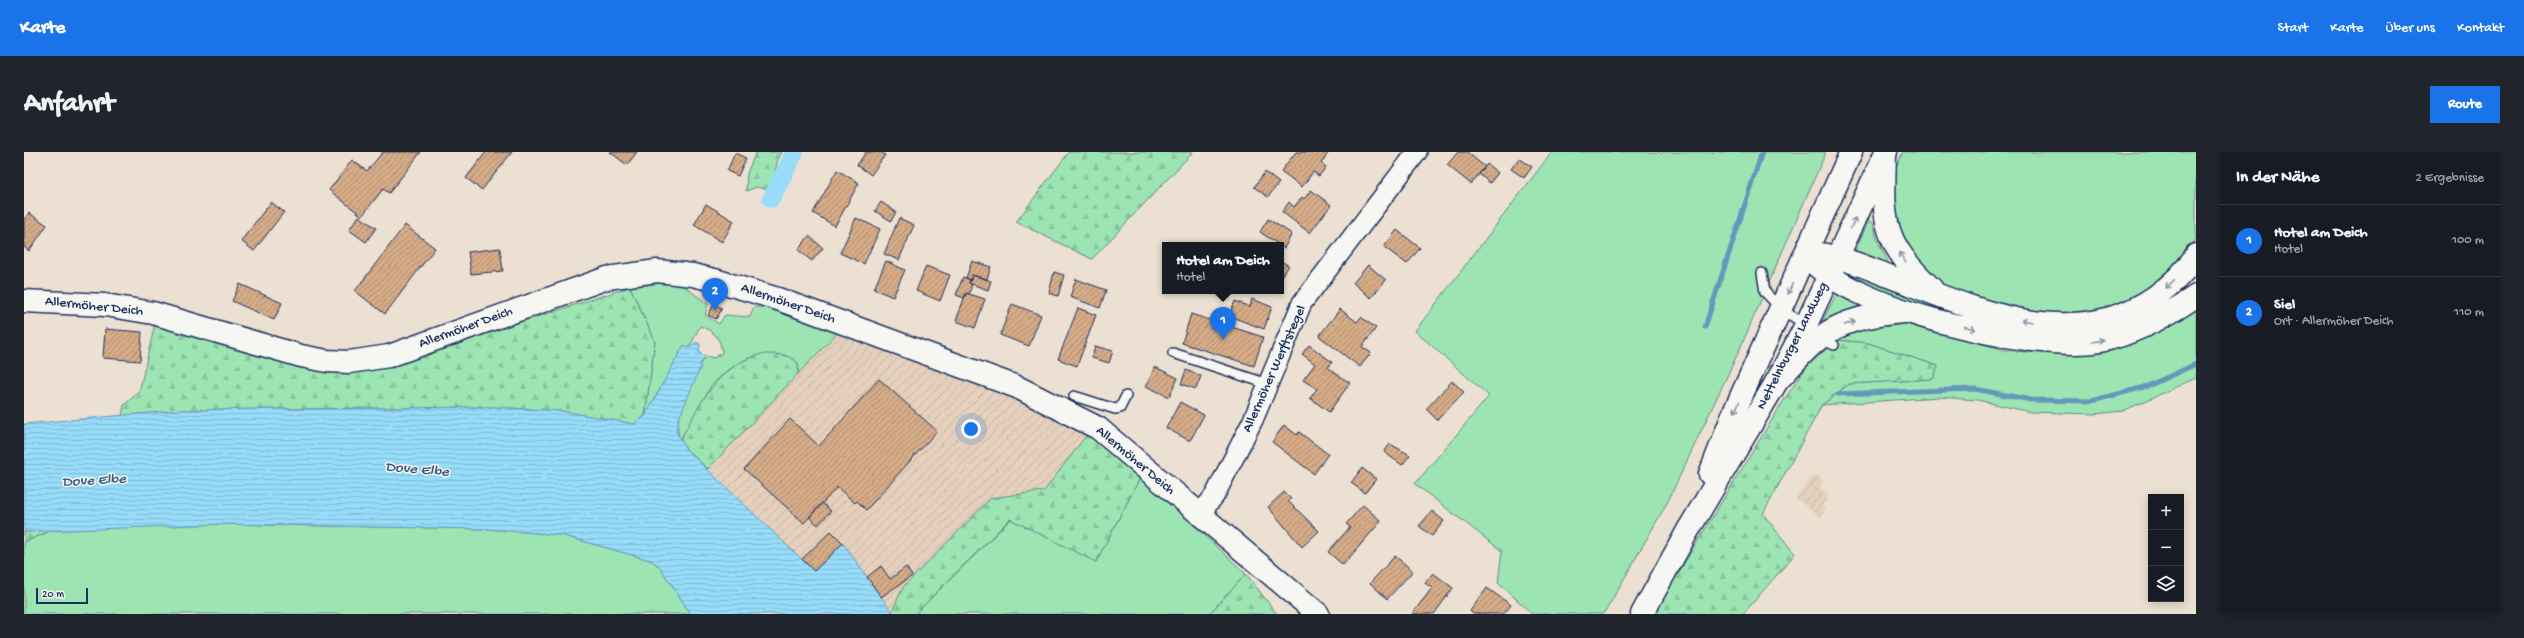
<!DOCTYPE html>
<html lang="de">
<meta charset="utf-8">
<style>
:root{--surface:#171b24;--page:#20242c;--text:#f1f3f6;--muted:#9ea1a6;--line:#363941;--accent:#1a73e8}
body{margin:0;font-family:"Gochi Hand",sans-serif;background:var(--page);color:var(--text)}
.controls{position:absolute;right:12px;bottom:12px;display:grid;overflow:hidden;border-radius:0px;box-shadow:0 2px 10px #0003}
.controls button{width:36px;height:36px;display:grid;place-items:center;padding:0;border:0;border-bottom:1px solid var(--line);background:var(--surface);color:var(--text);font:20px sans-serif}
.scale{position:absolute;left:12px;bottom:10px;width:52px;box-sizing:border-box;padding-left:4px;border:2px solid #1b2f5e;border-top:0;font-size:11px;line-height:14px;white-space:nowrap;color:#1b2f5e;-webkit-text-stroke:3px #f6f6f2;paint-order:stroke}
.you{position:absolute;left:947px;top:277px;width:14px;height:14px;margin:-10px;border:3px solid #fff;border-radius:50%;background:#1a73e8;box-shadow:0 0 0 6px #1a73e833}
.badge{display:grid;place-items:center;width:26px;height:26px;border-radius:50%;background:var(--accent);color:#fff;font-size:13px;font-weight:700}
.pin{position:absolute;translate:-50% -33px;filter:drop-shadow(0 1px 2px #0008)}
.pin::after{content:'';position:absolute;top:21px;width:14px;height:12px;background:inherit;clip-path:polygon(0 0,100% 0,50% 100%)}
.popup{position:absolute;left:1138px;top:90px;width:122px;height:52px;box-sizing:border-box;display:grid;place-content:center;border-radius:0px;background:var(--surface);filter:drop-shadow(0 1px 3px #0005);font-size:13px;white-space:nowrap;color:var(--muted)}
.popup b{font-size:15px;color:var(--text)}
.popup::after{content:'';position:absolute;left:50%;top:100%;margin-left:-8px;border:8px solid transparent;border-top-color:var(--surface)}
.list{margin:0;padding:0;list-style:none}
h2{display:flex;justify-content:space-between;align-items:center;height:52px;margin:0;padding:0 16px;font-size:17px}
h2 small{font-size:13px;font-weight:400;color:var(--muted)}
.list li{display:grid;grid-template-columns:26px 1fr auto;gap:12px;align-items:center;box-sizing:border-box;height:72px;padding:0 16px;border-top:1px solid var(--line)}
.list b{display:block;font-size:15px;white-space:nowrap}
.list p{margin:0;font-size:13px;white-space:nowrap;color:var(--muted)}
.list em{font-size:13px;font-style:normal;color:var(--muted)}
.icon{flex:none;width:22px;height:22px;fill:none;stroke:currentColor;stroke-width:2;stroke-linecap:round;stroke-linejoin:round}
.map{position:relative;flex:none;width:2172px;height:462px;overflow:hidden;border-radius:0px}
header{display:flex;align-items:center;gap:24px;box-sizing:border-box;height:56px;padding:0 20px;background:var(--accent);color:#fff}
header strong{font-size:19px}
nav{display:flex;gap:22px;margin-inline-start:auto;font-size:14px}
.intro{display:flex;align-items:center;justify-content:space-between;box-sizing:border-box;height:96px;padding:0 24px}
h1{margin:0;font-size:28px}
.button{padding:10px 18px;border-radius:0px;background:var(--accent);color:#fff;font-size:14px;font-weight:700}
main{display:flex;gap:24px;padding:0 24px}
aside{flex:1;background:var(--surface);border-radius:0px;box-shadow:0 2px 10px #0003}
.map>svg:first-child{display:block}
.industrial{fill:url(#industrial-furrows)}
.green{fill:#9ce5b3;stroke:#5c8a88}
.forest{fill:url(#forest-firs);stroke:#5c8a88}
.water{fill:url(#water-rules);stroke:#6597bb}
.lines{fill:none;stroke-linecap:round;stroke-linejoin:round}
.stream{stroke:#6597bb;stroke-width:5}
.canal{stroke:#97dcf9;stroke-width:18}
.building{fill:url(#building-hatch);stroke:#1b2f5e}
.lane-casing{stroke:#1b2f5e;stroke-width:12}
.street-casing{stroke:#1b2f5e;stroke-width:22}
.secondary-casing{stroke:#1b2f5e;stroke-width:25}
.highway-casing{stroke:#1b2f5e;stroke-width:25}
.lane{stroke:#f6f6f2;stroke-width:9}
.street{stroke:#f6f6f2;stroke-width:19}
.secondary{stroke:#f6f6f2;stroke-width:22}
.highway{stroke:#f6f6f2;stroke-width:22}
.oneway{stroke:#8892a8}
.labels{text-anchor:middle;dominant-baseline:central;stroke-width:3;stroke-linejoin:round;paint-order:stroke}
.street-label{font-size:14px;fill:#1b2f5e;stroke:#f6f6f2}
.water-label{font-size:15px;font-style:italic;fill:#3a5a85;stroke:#f6f6f2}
</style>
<header>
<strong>Karte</strong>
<nav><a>Start</a><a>Karte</a><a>Über uns</a><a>Kontakt</a></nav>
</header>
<div class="intro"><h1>Anfahrt</h1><a class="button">Route</a></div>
<main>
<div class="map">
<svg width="2172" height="462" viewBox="0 0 2172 462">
<defs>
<pattern id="industrial-furrows" width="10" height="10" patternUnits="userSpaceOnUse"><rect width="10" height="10" fill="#e5d0bc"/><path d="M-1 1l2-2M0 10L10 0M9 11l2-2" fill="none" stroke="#c4b3a4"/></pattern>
<pattern id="forest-firs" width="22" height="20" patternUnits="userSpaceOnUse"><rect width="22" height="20" fill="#9ce5b3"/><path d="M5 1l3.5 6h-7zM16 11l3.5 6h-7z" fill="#86c59c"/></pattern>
<pattern id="water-rules" width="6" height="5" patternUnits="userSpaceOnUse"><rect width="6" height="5" fill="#97dcf9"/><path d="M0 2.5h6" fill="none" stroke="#82bdd8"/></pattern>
<pattern id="building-hatch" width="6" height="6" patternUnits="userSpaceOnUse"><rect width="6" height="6" fill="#d6ab87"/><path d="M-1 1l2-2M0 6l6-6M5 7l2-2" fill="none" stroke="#ad8c72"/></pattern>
</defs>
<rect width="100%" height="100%" fill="#ece0d2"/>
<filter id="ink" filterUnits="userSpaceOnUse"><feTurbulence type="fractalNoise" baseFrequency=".025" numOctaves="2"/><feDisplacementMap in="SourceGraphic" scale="8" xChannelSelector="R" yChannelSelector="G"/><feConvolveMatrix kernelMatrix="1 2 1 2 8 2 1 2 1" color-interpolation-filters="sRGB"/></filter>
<g filter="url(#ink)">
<path class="industrial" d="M813,181l177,62 74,38 -44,58 -53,7 -88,89 -11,25 -49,-68 -29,27 -106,-102z
M1791,322l9,7 -5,6 10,9 -7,10 4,3 -6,8 -25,-19z"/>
<path class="green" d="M1528,0h107l2,2 2,-2h163l-88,201 -71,150 -63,111h-72l-34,-32 4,-31 -87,-67 74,-88 -74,-65z
M1879,0h293v87l-12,18 -23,24 -30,21 -31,11 -32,3 -50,-4 -61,-15 -27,-20 -26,-34 -11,-32 -1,-36z
M1845,68l4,3 4,16 13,27 -36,-13z
M1824,119l89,34 -1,5c-31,-10 -61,-20 -89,-37z
M653,129l31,23 -3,11 14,9 6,-9 25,2 4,-10h11l72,26 -39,41v-11l-14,-8 -36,3 -23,14 -14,14 -31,54c-9,-23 12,-53 21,-74l-2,-1 7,-9 8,2 8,-5c-2,-16 -7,-21 -22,-27l-11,22 -5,-3 -39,71 10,-75 -25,-54z
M1813,141l30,13 -46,18 15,-29z
M2172,157v69l-73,33 -29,3 -64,-2 -53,-12 -38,-3 -117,8 27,-21 84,-5 5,-13 -70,-23 -31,-3 24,-11 45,-5 103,27 59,3 43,-5 39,-14z
M1117,324l105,98 -37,40h-294l96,-95 85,43z
M196,372l267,5 74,6 89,25 9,6 32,48h-667v-72l29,-12z"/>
<path class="forest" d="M732,0h26l-5,10 -5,29 -15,-4 -11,4 1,-18z
M1045,0h124l-101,107 -76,-37z
M606,135l25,54 -10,75 -11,8 -72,-13 -70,-4 -310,3 -60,6 2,-11 15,-13 16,-68 232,41z
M1813,188l31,3 70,23 -5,13 -84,5 -27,21 -59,109 32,40 -52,60h-90l133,-217 21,-31z
M737,202c13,0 27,-1 37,9v11l-90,95 -22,-20 -6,-9c21,-37 36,-73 81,-86z
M1064,281l53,43 -45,86 -86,-43 -95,95h-24l12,-27 88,-89 53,-7z
M29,378l-29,12v-10z
M1222,422l31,40h-68z"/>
<path class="water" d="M672,190l4,2 -1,9 7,3 -7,9 2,1 -22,52 -3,13 10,18 128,122 29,-28 49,69 -1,2h-200l-32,-48 -9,-6 -89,-25 -74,-6 -267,-5 -196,8v-108l158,-14 310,-3 70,4 72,13 11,-8 39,-71 5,3z"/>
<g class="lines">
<path class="stream" d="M1681,175l57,-175
M1814,242l137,-5 56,11 61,1 56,-15 48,-22"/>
<path class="canal" d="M747,47l24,-47"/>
</g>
<path class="building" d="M359,0h38l-32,41 -6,-4 -21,27 -33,-26 23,-30 15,11z
M462,0h26l-30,38 -16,-12z
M586,0h27l-10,13z
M842,0h15l4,3 -14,20 -14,-10z
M1272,0h33l-8,11 5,4 -7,9 -6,-4 -11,15 -21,-16z
M1434,0h9l18,15 -14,17 -24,-19z
M711,1l11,5 -8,18 -11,-5z
M1495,6l13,9 -8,11 -13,-9z
M1463,12l11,9 -8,10 -11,-9z
M813,18l22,13 -24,43 -22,-13z
M1241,20l14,11 -11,14 -14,-10z
M1287,38l20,15 -21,28 -28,-21 7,-10 5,5 8,-10 2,2z
M247,50l13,10 -30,39 -13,-10z
M857,50l15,10 -5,9 -16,-10z
M682,52l28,17 -12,21 -28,-17z
M5,61l18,12 -18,26 -5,-4v-28z
M335,64l17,12 -10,14 -17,-12z
M832,66l24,11 -16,35 -24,-11z
M875,66l15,7 -15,35 -15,-6z
M1244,67l24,15 -8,14 -24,-16z
M381,73l30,23 -50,66 -30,-23z
M1373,78l23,18 -13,16 -23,-17z
M785,84l14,12 -11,13 -14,-11z
M476,96l3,23 -32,3 -3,-22z
M862,109l19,9 -12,27 -19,-8z
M948,109l19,6 -4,12 -15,-4 -1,5 -5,-2z
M1257,109l8,5 -8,10z
M1344,113l18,15 -15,18 -18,-15z
M902,114l24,9 -10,26 -24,-10z
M1030,120l10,3 -6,21 -9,-3z
M948,123l19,6 -3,9 -19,-7z
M939,125l8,3 -2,3 3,1 -3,10 -3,-1 -2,5 -8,-3z
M1052,127l30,11 -6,18 -30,-11z
M216,132l42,19 -8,17 -42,-19z
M942,141l19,6 -10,29 -19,-7z
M1228,147l20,8 -8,22 -35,-13 6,-15 15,6z
M690,152l8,4 -6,11 -8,-4z
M988,152l29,11 -12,31 -29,-11z
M1054,156l18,7 -19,51 -19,-7z
M1316,157l17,13 4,-5 15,11 -14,19 9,6 -11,14 -41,-31z
M1167,162l72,23 -9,29 -72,-23z
M81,177l37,3 -2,29 -37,-3z
M1285,193l23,17 -4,6 22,15 -21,29 -19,-14 7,-9 -14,-9 12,-16 -13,-10z
M1071,194l18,5 -4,12 -17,-5z
M1131,215l23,11 -9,19 -23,-11z
M1162,218l15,6 -5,13 -15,-5z
M855,227l58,52 -71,79 -9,-9 -2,2 -18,-16 -33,36 -60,-54 46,-50 29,27z
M1428,229l12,11 -27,28 -11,-11z
M1156,250l24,13 -14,26 -24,-13z
M1260,273l13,10 2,-3 29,22 -14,20 -42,-32z
M1366,292l20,11 -8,10 -18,-13z
M1338,316l14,11 -11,14 -14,-10z
M1260,340l7,7 -3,2 31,30 -17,16 -34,-40z
M798,351l9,8 -13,14 -9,-8z
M1339,353l18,16 -38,44 -15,-13 22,-25 -4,-3z
M1408,359l12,10 -12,15 -13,-10z
M807,379l12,12 -29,28 -12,-12z
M1371,404l18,15 -26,28 -17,-16z
M857,414l9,13 16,-12 6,9 -31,21 -14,-20z
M1409,421l20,15 -19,26h-22l20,-26 -7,-5z
M1463,436l24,17 -7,9h-31l-3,-3z"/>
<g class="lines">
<g class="lane-casing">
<path id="lane" d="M1738,121l3,19 16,17 25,16
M1796,186l14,7
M1149,201l95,31
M1050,244l41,13 5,-1 6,-12"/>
</g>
<g class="street-casing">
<path id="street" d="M1175,363l16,-20 38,-75 49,-117 115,-151"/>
</g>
<g class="secondary-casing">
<path id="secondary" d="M0,149l81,4 48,8 148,43 26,5 22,1 40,-6 218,-78 50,-7 36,4 25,6 60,18 239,88 81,41 220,186
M1686,322l25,-64 116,-258
M1618,462l45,-82 90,-151 29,-56 80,-173"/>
</g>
<g class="highway-casing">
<path id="highway" d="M1861,3c-2,66 -4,86 47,134
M1782,101c33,0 68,18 98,29 80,31 174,70 252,14 15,-11 30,-25 40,-41
M1782,101c33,55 233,100 294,88 34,-7 68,-26 96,-45
M1753,229c14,-14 27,-31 43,-43 23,-19 56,-24 84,-26"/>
</g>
<use href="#lane" class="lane"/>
<use href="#street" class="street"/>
<use href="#secondary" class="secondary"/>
<use href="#highway" class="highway"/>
</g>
<defs><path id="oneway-shaft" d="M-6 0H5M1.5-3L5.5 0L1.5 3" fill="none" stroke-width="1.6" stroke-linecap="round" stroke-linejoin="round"/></defs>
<g class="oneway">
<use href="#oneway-shaft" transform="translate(1829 71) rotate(-65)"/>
<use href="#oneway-shaft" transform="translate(1878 105) rotate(-125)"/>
<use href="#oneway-shaft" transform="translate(2146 132) rotate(136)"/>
<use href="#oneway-shaft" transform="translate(1766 137) rotate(114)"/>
<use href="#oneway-shaft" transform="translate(2003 169) rotate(-170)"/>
<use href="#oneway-shaft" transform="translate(1826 171) rotate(-19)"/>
<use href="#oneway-shaft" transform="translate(1946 176) rotate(15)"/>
<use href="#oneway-shaft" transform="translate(2074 189) rotate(-10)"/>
<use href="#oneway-shaft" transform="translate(1713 255) rotate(114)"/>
</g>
</g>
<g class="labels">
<g class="street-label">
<text transform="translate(764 152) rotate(19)">Allermöher Deich</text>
<text transform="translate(70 155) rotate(6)">Allermöher Deich</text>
<text transform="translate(442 176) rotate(-20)">Allermöher Deich</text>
<text transform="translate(1769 194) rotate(-63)">Nettelnburger Landweg</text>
<text transform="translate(1251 217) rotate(-66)">Allermöher Werftstegel</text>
<text transform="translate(1111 309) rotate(40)">Allermöher Deich</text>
</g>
<g class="water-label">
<text transform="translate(393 318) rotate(5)">Dove Elbe</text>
<text transform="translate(70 329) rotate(-3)">Dove Elbe</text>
</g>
</g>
</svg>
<div class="controls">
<button>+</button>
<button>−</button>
<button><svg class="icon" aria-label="layers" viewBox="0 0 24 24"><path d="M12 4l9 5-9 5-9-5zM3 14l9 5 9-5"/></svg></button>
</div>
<div class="scale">20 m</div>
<div class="you"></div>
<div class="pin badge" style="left:1199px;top:188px">1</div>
<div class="popup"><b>Hotel am Deich</b>Hotel</div>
<div class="pin badge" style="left:691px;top:159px">2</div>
</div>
<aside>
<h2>In der Nähe<small>2 Ergebnisse</small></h2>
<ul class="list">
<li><span class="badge">1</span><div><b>Hotel am Deich</b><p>Hotel</p></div><em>100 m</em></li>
<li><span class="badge">2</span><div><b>Siel</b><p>Ort · Allermöher Deich</p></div><em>110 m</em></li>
</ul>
</aside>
</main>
